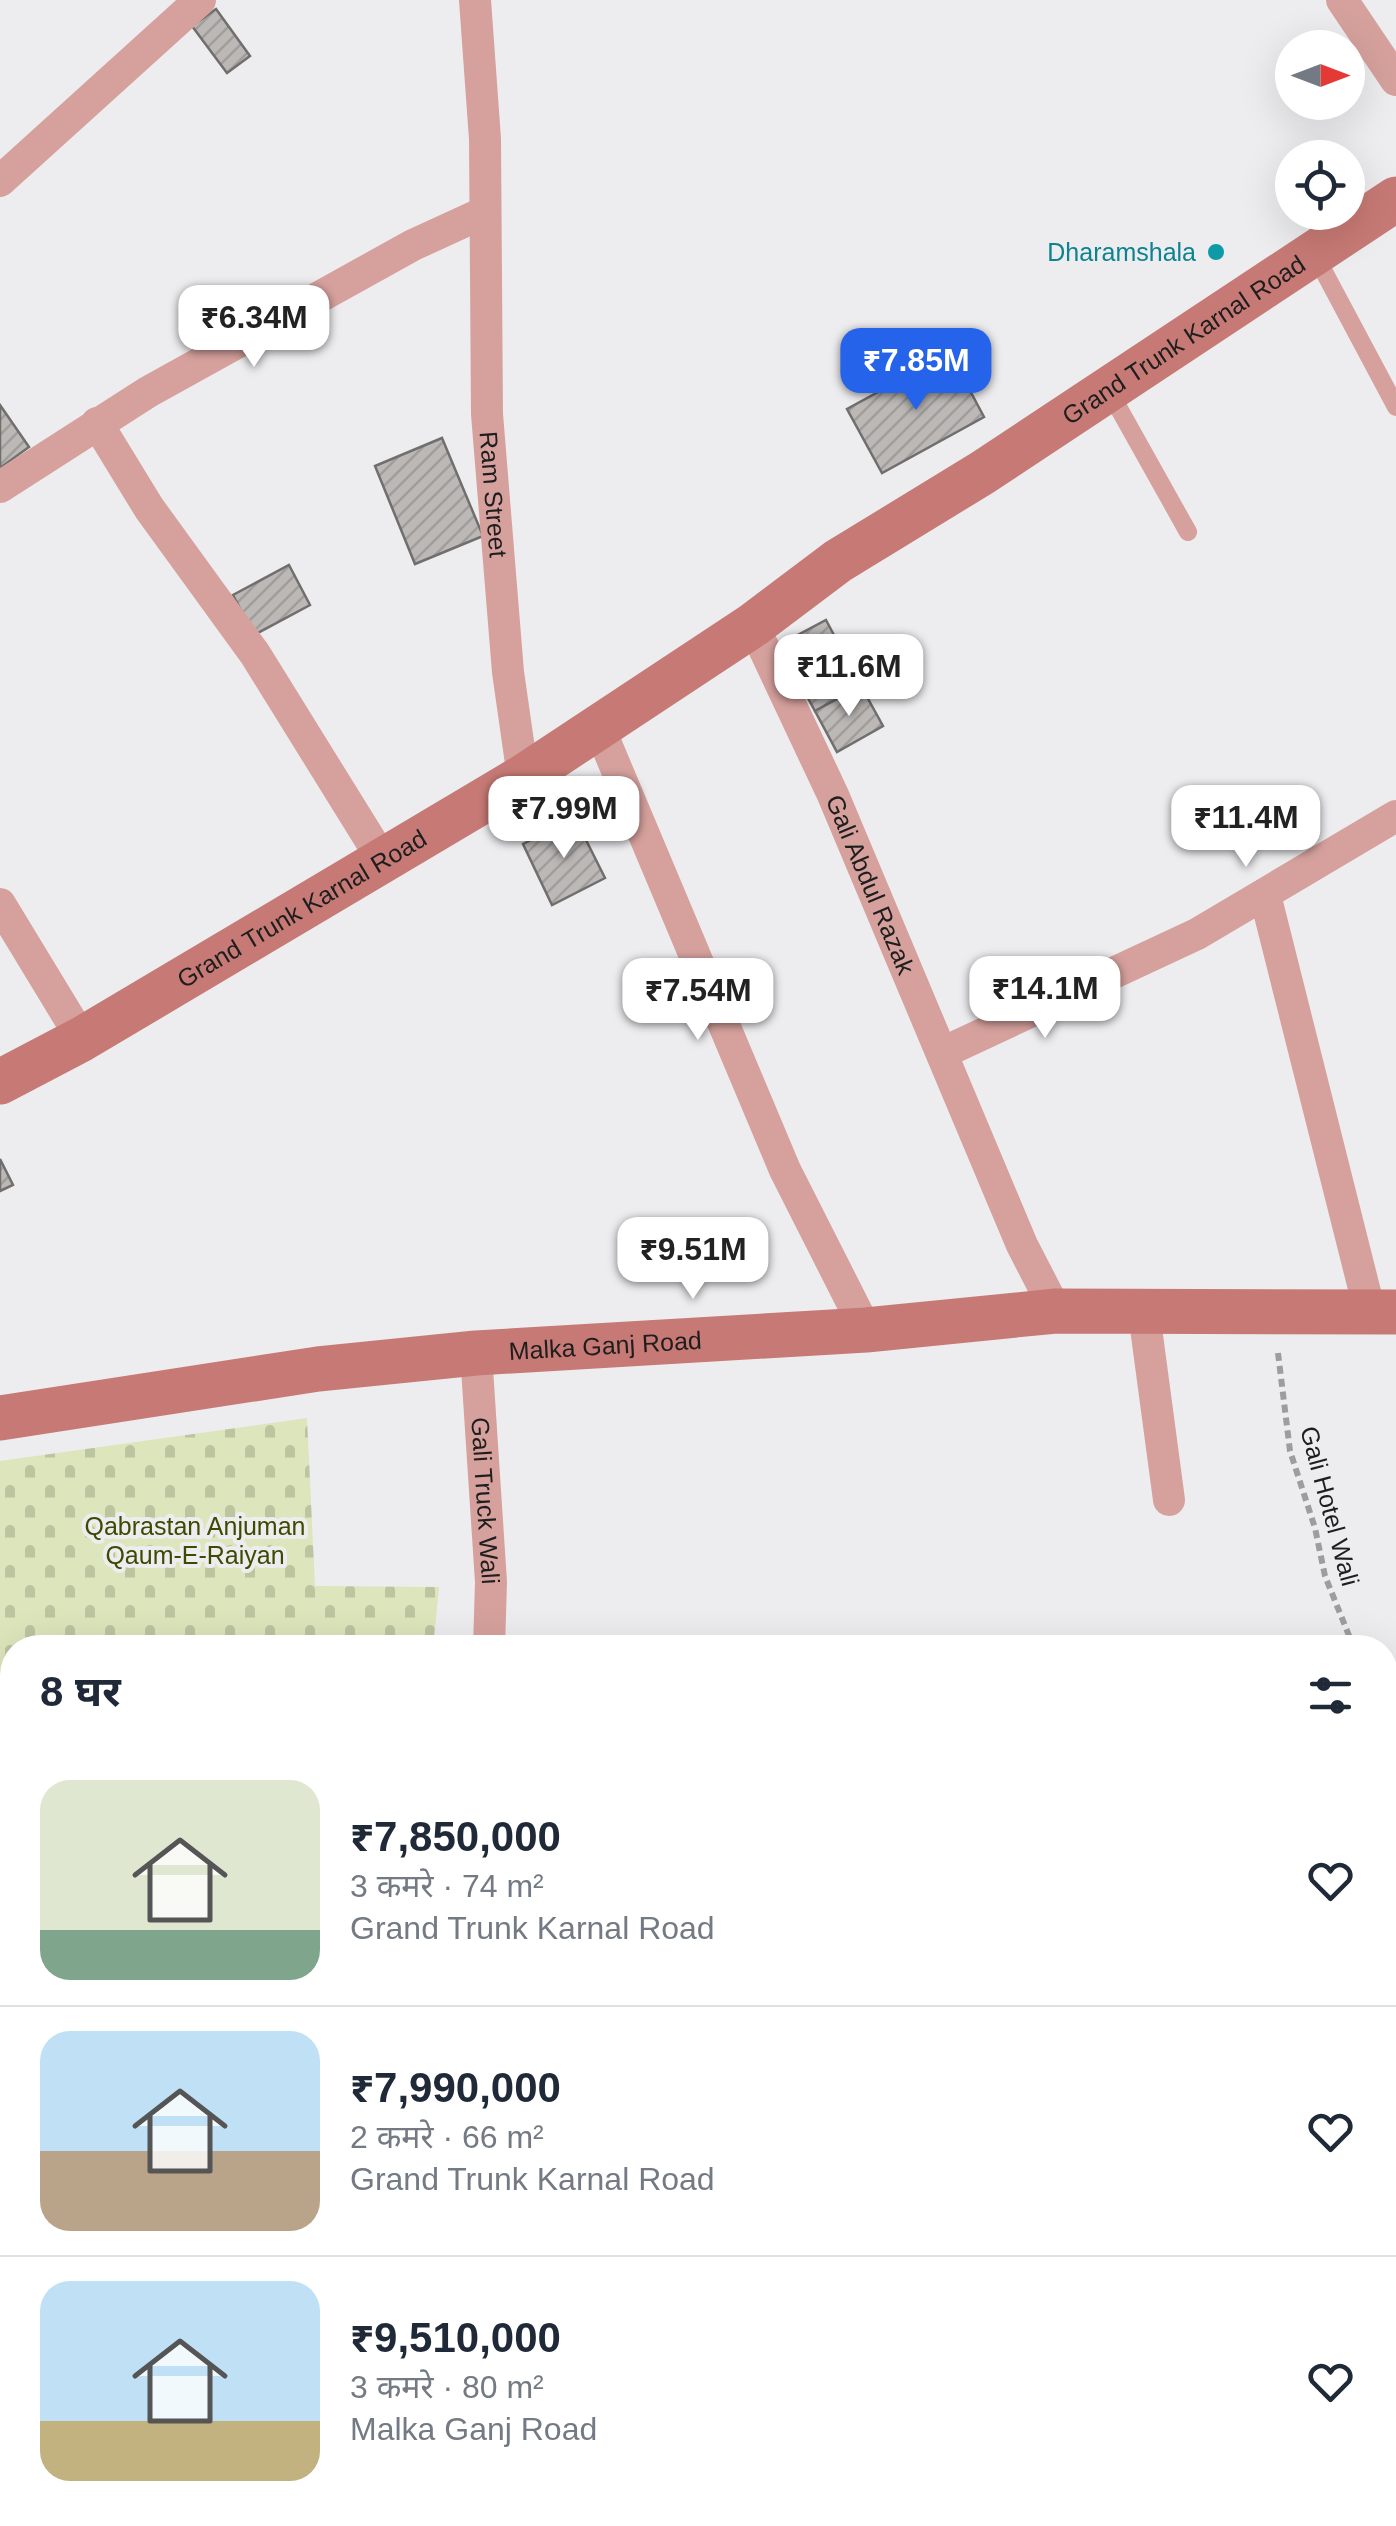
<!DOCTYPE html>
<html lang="hi">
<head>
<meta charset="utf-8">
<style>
	:root { --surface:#fff; --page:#f6f6f7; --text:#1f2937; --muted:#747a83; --line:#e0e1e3; --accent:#2563eb }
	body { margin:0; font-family:Arial,"Noto Sans Devanagari",sans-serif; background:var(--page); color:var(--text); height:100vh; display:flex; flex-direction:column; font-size:38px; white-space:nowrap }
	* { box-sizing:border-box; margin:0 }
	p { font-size:32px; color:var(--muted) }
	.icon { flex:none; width:55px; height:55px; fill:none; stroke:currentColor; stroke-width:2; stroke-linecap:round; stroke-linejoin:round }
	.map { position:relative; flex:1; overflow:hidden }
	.panel { position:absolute; left:0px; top:1635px; width:1398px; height:892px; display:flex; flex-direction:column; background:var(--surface); border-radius:40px 40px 0 0; box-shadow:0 10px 40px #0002 }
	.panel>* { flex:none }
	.needle { width:65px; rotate:90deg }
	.buttons { position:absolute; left:1275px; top:30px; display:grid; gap:20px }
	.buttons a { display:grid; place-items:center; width:90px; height:90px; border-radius:50%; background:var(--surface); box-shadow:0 10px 40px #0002; font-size:50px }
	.price { position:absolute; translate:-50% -85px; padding:0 22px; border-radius:20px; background:#fff; color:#222; font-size:32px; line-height:65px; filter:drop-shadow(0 2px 5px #0008) }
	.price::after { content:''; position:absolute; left:50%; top:60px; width:30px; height:22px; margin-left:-15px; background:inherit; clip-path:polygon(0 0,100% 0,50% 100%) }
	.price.current { background:var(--accent); color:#fff }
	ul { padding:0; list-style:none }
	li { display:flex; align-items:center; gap:30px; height:250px; padding:0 40px }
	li+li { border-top:2px solid var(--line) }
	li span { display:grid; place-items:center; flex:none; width:280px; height:200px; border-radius:30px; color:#555 }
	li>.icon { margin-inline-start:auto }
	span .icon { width:120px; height:120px; fill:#fffc; stroke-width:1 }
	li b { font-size:42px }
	h2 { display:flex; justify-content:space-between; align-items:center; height:120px; padding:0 40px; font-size:42px }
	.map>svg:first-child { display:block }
</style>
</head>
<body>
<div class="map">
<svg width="1396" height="2526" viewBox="0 0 1396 2526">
	<defs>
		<pattern id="forest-crowns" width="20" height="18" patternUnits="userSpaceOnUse" patternTransform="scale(2.5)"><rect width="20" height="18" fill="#a6b276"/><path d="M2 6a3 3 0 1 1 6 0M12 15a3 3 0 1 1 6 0" fill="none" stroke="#879060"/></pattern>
		<pattern id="cemetery-stones" width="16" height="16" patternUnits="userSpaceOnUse" patternTransform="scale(2.5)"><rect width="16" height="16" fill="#dce5bb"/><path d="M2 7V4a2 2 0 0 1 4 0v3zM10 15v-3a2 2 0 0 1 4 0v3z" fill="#bcc4a0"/></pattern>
		<pattern id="building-hatch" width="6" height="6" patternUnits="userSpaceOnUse" patternTransform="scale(2.5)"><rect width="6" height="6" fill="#bbb8b6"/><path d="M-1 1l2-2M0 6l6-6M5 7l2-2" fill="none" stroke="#a09e9c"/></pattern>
	</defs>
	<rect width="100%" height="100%" fill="#ededf0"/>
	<polygon fill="url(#forest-crowns)" points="196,2515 580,2515 699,2526 70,2526"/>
	<polygon fill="url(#cemetery-stones)" points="307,1418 315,1586 439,1587 433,1647 12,1648 12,1943 0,1798 0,1461"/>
	<g fill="url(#building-hatch)" stroke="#716f6d" stroke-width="2.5">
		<polygon points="216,9 250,56 227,73 192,26"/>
		<polygon points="950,353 984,417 882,473 847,409"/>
		<polygon points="0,405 29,447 0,468"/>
		<polygon points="442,438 483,536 415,564 375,466"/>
		<polygon points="289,565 310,605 254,635 233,595"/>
		<polygon points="826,620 861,686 815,711 779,645"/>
		<polygon points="861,686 883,726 837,752 815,711"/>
		<polygon points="575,818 605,878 552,905 523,844"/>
		<polygon points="0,1159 13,1185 0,1191"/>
	</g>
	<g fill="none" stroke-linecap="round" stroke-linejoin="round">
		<g stroke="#9d9d9f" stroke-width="6" stroke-dasharray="8 5" stroke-linecap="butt">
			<polyline points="1278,1353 1290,1451 1315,1528 1325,1576 1354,1648"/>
			<polyline points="1385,1708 1396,1725"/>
		</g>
		<g stroke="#d6a19d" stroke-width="18">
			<polyline points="1314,253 1396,407"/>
			<polyline points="1108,389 1188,532"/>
			<polyline points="0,2122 12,2122"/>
		</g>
		<g stroke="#d6a19d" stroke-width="32">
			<path id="s1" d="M475 0 485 139 487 414 508 672 523 777"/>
			<polyline points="1342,0 1396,80"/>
			<polyline points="0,181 200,0"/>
			<polyline points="97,423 149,508 255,654 384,862"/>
			<polyline points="0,487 148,392 413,245 485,212"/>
			<path id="s2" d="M753 625 833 795 1022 1245 1056 1311"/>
			<polyline points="598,725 785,1170 866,1330"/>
			<polyline points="1265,895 1370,1312"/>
			<polyline points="0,904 82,1039"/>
			<polyline points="942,1053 1197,934 1396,816"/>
			<polyline points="1144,1313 1169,1500"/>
			<path id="s3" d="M476 1353 491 1582 489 1648"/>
			<polyline points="1385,2339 1396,2340"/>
		</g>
		<g stroke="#c77a75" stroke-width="45">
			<path id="s4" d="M0 1082 82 1039 523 777 753 625 838 561 982 473 1396 199"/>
			<path id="s5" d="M0 1418 318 1369 476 1353 866 1330 1056 1311 1396 1312"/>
		</g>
	</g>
	<circle fill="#0f9aa8" stroke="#ededf0" stroke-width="4" cx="1216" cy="252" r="10"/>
	<g text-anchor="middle" stroke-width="8" stroke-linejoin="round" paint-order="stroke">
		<g font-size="25" fill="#0d838f" stroke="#ededf0" text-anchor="end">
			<text x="1196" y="261">Dharamshala</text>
		</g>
		<g font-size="25" fill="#1e1e1f" stroke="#ededf0">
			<text dy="9" stroke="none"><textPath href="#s4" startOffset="1398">Grand Trunk Karnal Road</textPath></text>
			<text dy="9" stroke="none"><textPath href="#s1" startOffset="495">Ram Street</textPath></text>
			<text dy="9" stroke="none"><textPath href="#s2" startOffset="285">Gali Abdul Razak</textPath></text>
			<text dy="9" stroke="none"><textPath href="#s4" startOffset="348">Grand Trunk Karnal Road</textPath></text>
			<text dy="9" stroke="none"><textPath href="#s5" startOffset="610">Malka Ganj Road</textPath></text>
			<text dy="9" stroke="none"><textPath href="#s3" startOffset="148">Gali Truck Wali</textPath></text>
			<text transform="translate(1330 1506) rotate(75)" y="9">Gali Hotel Wali</text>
		</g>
		<g font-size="25" fill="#3f4900" stroke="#ededf0">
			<text x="195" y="1535">Qabrastan Anjuman<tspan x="195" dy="29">Qaum-E-Raiyan</tspan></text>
		</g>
	</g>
</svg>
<div class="buttons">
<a><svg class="needle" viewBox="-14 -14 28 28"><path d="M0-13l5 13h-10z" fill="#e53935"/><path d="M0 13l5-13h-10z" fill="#747a83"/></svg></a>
<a><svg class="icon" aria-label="locate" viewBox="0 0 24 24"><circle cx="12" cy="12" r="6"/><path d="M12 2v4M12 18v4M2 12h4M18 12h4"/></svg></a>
</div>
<b class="price" style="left:254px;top:370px">₹6.34M</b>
<b class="price current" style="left:916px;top:413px">₹7.85M</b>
<b class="price" style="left:849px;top:719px">₹11.6M</b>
<b class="price" style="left:564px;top:861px">₹7.99M</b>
<b class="price" style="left:1246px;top:870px">₹11.4M</b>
<b class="price" style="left:1045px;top:1041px">₹14.1M</b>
<b class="price" style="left:698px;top:1043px">₹7.54M</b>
<b class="price" style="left:693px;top:1302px">₹9.51M</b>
<section class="panel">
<h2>8 घर<svg class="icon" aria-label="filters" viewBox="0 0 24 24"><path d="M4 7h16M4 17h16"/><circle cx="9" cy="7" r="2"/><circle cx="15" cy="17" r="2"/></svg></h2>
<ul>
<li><span style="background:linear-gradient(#dfe7d0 75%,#7fa58c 0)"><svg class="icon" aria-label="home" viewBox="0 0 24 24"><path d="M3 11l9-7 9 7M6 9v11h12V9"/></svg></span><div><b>₹7,850,000</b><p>3 कमरे · 74 m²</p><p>Grand Trunk Karnal Road</p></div><svg class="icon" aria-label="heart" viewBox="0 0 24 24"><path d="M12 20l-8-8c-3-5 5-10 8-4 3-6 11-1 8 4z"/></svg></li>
<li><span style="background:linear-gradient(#bfe0f5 60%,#b9a48a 0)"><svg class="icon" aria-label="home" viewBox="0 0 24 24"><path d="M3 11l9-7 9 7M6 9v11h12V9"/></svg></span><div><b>₹7,990,000</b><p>2 कमरे · 66 m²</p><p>Grand Trunk Karnal Road</p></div><svg class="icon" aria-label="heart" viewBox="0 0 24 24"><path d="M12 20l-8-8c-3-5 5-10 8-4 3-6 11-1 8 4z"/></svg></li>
<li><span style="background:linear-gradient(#bfe0f5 70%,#c2b280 0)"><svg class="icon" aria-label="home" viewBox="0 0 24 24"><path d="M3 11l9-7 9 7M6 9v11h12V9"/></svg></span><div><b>₹9,510,000</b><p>3 कमरे · 80 m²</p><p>Malka Ganj Road</p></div><svg class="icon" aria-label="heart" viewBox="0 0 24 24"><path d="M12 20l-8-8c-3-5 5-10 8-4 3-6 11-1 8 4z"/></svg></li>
</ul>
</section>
</div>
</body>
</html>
